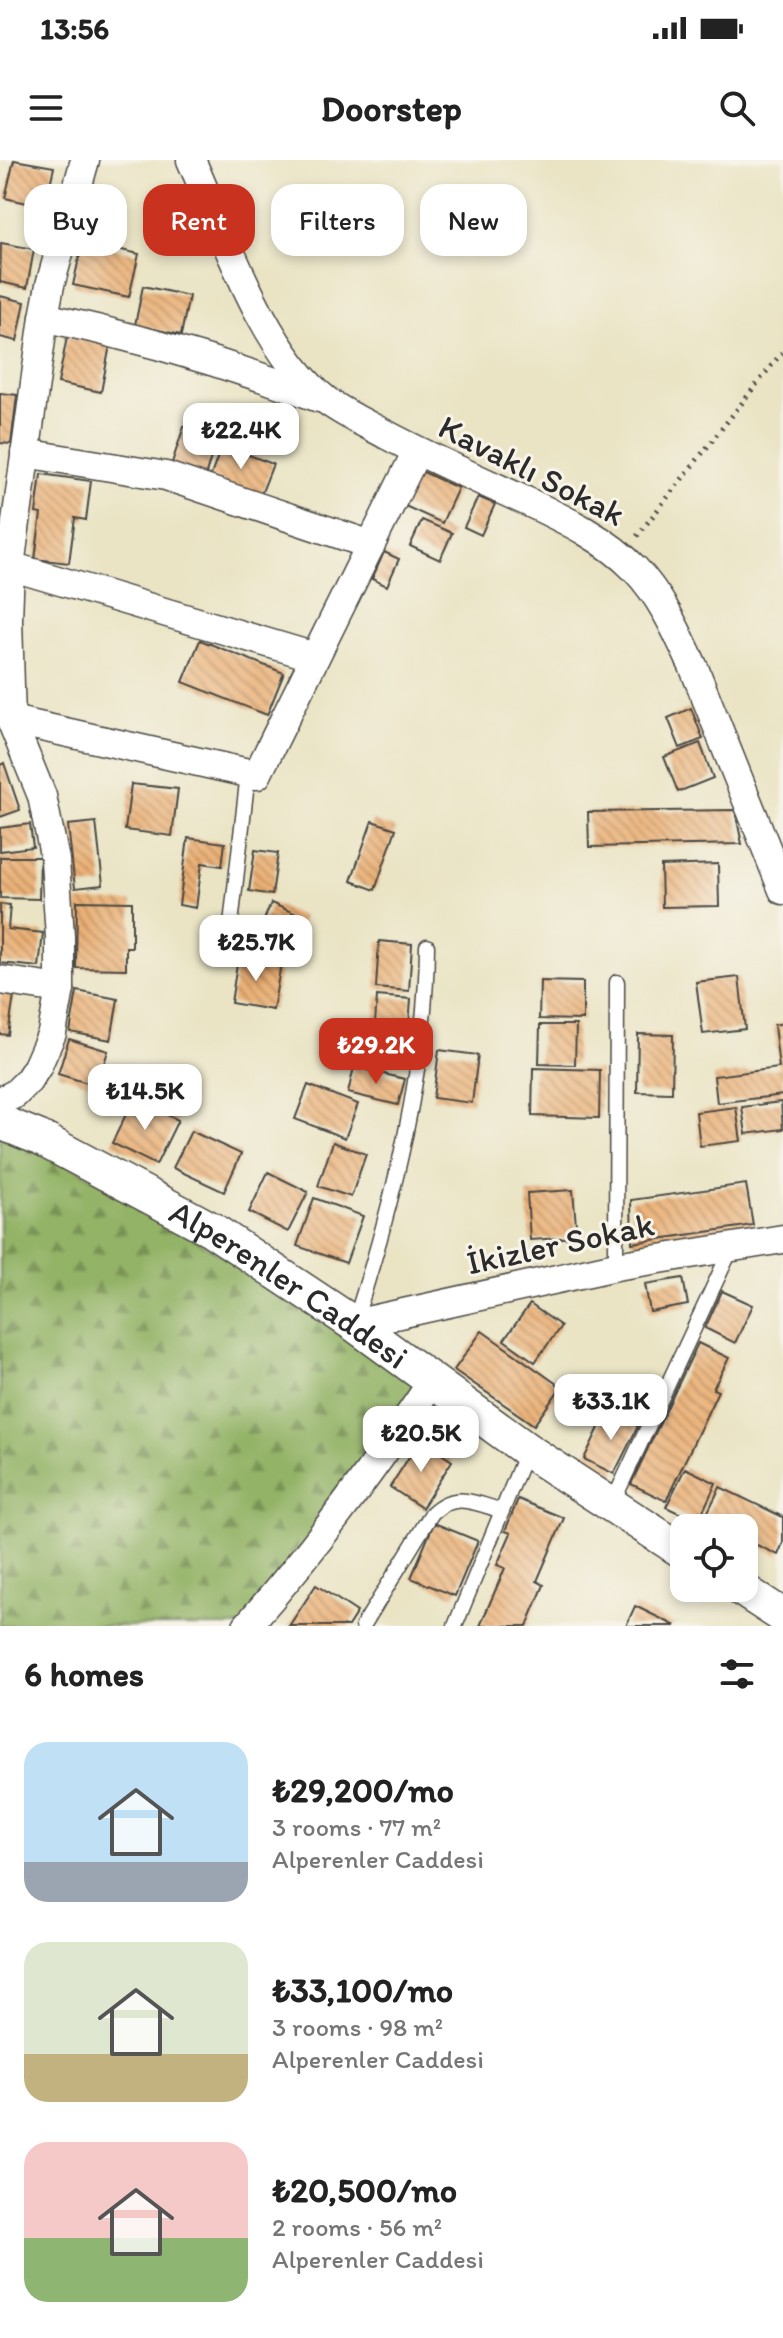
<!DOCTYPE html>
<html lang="en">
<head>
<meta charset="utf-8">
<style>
	:root { --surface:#fff; --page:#f2f2f2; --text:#222; --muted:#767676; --accent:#c8321e }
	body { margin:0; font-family:Itim,sans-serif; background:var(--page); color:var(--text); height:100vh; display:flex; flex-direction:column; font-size:30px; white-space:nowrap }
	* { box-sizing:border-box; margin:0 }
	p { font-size:26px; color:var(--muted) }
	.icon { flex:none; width:44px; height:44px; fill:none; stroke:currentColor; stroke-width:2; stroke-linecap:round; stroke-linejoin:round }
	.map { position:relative; height:1466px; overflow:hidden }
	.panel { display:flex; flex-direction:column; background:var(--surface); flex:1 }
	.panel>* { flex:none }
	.guide { position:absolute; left:24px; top:24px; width:736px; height:72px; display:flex; gap:16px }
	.fabs { position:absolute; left:670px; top:1354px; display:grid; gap:16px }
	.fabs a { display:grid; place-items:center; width:88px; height:88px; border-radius:16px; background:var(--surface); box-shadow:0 4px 12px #0003; font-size:40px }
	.price { position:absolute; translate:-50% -68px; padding:0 18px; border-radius:16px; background:#fff; color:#222; font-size:26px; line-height:52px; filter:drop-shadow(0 2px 4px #0008) }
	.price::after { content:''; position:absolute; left:50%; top:48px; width:24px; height:18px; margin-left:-12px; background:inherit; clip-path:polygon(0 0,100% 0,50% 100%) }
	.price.selected { background:var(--accent); color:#fff }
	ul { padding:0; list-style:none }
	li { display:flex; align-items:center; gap:24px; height:200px; padding:0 24px }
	li span { display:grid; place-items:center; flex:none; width:224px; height:160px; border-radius:24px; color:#555 }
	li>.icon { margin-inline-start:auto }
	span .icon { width:96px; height:96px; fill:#fffc; stroke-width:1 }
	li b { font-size:34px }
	h2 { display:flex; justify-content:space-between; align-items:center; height:96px; padding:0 24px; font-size:34px }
	.tag { padding:0 28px; border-radius:24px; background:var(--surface); box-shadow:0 4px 12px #0003; font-size:28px; line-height:72px }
	.tag.selected { background:var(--accent); color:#fff }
	.status { display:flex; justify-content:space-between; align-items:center; height:56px; padding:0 40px; background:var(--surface); direction:ltr }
	.status svg { height:22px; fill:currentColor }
	header { display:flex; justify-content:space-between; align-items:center; height:104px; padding:0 24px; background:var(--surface); font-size:36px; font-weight:800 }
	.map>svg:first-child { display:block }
</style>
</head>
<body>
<div class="status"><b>13:56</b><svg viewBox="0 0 49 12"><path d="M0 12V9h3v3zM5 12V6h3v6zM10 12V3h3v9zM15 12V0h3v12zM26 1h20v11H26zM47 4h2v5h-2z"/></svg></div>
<header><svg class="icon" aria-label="menu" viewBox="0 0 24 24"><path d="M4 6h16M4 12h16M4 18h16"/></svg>Doorstep<svg class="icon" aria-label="search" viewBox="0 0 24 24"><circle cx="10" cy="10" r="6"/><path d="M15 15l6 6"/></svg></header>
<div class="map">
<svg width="783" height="1466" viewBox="0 0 783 1466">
	<defs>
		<pattern id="forest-firs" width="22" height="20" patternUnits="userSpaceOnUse" patternTransform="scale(2)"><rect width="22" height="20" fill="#93b366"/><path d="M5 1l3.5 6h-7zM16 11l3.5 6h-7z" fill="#789254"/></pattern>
		<pattern id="building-back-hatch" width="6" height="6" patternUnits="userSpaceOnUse" patternTransform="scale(2)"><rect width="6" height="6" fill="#eab076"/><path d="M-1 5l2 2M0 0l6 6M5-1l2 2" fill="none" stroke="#be8f61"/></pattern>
	</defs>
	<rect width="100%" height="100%" fill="#f7f3e8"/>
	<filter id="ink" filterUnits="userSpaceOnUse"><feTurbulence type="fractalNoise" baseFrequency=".0125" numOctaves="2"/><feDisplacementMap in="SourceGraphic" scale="16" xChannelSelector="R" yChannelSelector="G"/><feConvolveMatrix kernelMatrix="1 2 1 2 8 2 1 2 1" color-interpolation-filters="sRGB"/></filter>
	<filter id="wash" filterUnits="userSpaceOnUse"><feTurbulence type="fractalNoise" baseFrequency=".006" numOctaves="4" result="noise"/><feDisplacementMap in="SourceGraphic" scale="32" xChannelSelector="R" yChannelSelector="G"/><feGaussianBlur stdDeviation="1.8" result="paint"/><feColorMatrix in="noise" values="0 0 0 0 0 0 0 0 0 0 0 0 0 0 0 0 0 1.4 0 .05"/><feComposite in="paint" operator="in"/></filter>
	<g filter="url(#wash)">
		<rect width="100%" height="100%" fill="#eae4c5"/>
		<polygon fill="url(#forest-firs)" stroke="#5f6f48" stroke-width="2" points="0,962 432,1222 247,1466 0,1466"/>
		<g id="blocks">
			<g fill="url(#building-back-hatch)">
				<polygon points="14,0 54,7 45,47 5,38"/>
				<polygon points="83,81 139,94 129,137 73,125"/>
				<polygon points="1,83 34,89 27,128 0,122"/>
				<polygon points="143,126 189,136 181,175 135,165"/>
				<polygon points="0,136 25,142 17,181 0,177"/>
				<polygon points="67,177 110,185 101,232 58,223"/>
				<polygon points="0,233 17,235 11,284 0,283"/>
				<polygon points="184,266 217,277 205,317 171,306"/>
				<polygon points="222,285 273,304 260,337 210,318"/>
				<polygon points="421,311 458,328 442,363 405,346"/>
				<polygon points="41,314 91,321 86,360 75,358 69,403 35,399 41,354 36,353"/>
				<polygon points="478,337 495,344 481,375 464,367"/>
				<polygon points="422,360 452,373 440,400 410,386"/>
				<polygon points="384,392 399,399 387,426 372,419"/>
				<polygon points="200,480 284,513 267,555 183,522"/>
				<polygon points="691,548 703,579 680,588 668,558"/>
				<polygon points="700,583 713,618 678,632 664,597"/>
				<polygon points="4,603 20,650 0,657 0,605"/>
				<polygon points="131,624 178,629 172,676 125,670"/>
				<polygon points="735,650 742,684 589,687 588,652"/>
				<polygon points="372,661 396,669 375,730 351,721"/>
				<polygon points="96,662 103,725 75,728 68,665"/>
				<polygon points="30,664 33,687 0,691 0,668"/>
				<polygon points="188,678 225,683 222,706 202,703 196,748 179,745"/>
				<polygon points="255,690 278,693 272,735 249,731"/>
				<polygon points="0,697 40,697 39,739 0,738"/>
				<polygon points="718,704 719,746 662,747 661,706"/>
				<polygon points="77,741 132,742 132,787 126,787 126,809 76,808"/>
				<polygon points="271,743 303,757 288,793 256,779"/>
				<polygon points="0,744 10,745 8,769 43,773 39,807 0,803"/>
				<polygon points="379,781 412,784 409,831 376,828"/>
				<polygon points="238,797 281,803 273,850 231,843"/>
				<polygon points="739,817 745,869 703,874 696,822"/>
				<polygon points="540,821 583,822 583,860 539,859"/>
				<polygon points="77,831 118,839 111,880 70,872"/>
				<polygon points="0,834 14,836 8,875 0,874"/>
				<polygon points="377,836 411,839 407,892 373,890"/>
				<polygon points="783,863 783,935 717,943 714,916 779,908 774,865"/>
				<polygon points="540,865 576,865 575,905 539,904"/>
				<polygon points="638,874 673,875 672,933 637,932"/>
				<polygon points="69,879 108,891 97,926 58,914"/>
				<polygon points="439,890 478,895 472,943 433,938"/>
				<polygon points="354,907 405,919 398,945 348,933"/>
				<polygon points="533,908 600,910 599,958 532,956"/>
				<polygon points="308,925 358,944 345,978 295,959"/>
				<polygon points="134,938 178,960 156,1005 112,983"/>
				<polygon points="781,942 783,969 746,974 742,947"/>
				<polygon points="736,947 741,981 700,986 696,952"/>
				<polygon points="191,971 241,994 224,1032 173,1008"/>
				<polygon points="333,982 366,994 351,1037 318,1026"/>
				<polygon points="268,1012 308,1032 288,1072 249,1052"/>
				<polygon points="746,1024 753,1065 632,1083 631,1040"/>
				<polygon points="573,1030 577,1077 530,1080 527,1033"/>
				<polygon points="314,1038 363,1056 346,1103 297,1086"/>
				<polygon points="683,1118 688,1145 650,1152 645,1124"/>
				<polygon points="722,1131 753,1145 735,1183 705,1168"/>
				<polygon points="530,1144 561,1166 535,1202 504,1180"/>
				<polygon points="482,1171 561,1227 534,1265 454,1210"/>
				<polygon points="698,1183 729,1198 713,1229 718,1231 666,1341 631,1324"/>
				<polygon points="607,1251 638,1266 614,1314 584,1299"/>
				<polygon points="420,1280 452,1301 422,1348 390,1327"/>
				<polygon points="685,1308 716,1323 698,1362 666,1347"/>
				<polygon points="720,1327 783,1357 783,1383 778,1395 744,1379 744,1368 700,1368"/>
				<polygon points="518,1339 564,1358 537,1421 544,1425 527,1466 480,1466 505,1408 497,1405 511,1373 505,1371"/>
				<polygon points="434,1363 478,1381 455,1436 411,1418"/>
				<polygon points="316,1425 357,1452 348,1466 289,1466"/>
				<polygon points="635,1446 676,1466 626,1466"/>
			</g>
		</g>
	</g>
	<g filter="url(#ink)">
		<use href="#blocks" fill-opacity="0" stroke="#484742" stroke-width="2"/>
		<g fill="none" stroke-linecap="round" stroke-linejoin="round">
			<defs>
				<g id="service">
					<polyline points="230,773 248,613"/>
					<polyline points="616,1106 617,822"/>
					<path d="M354 1164C393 1043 426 914 427 786"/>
					<polyline points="612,1344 732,1087"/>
					<path d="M363 1466 432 1353C455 1331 476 1343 502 1351"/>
					<polyline points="455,1466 527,1290"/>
				</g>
				<g id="minor">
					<path d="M191 0C224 73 263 192 327 241 345 254 366 264 385 274 432 299 480 320 528 342 566 360 606 379 635 409 662 437 678 474 694 508L783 730"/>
					<path d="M44 157C137 177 229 204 319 238"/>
					<polyline points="25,293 166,316 371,385"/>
					<polyline points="10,406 315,497"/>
					<polyline points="11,560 257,615 417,291"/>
					<polyline points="0,820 60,829"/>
					<polyline points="0,941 15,934 28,921 37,907 52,873 60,829 60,777 55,700 42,636 11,560 8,460 10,406 44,157 50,125 85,0"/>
					<polyline points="354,1164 616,1106 783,1079"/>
					<path d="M247 1466C315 1389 375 1307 432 1222"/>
				</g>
				<g id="tertiary">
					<path id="s1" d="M0 962 40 978 211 1069 354 1164 527 1290 684 1392"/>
					<polyline points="740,1428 783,1456"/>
				</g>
			</defs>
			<use href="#service" stroke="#484742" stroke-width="17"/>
			<use href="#minor" stroke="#484742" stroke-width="31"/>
			<use href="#tertiary" stroke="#484742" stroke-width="37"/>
			<polyline stroke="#484742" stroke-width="5" stroke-dasharray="2 6" stroke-linecap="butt" points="637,376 783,191"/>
			<use href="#service" stroke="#fff" stroke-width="14"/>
			<use href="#minor" stroke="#fff" stroke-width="28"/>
			<use href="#tertiary" stroke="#fff" stroke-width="34"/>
		</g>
	</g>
	<g text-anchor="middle" stroke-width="6" stroke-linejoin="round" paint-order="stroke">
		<g font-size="34" fill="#2b2b2b" stroke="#f7f3e8">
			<text transform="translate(532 310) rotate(27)" y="12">Kavaklı Sokak</text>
			<text transform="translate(560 1083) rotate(-12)" y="12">İkizler Sokak</text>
			<text dy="12" stroke="none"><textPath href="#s1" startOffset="332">Alperenler Caddesi</textPath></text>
		</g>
	</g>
</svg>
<div class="fabs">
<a><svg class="icon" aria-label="locate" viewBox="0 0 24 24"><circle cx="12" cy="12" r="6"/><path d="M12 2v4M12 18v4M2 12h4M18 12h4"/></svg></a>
</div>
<b class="price" style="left:241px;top:311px">₺22.4K</b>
<b class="price" style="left:256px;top:823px">₺25.7K</b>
<b class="price selected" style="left:376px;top:926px">₺29.2K</b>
<b class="price" style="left:145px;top:972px">₺14.5K</b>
<b class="price" style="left:611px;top:1282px">₺33.1K</b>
<b class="price" style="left:421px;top:1314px">₺20.5K</b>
<div class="guide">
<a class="tag">Buy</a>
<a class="tag selected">Rent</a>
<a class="tag">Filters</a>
<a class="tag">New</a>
</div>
</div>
<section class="panel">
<h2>6 homes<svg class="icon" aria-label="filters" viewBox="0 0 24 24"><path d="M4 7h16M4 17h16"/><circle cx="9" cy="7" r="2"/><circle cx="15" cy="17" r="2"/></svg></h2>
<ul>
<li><span style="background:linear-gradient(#bfe0f5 75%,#9aa5b1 0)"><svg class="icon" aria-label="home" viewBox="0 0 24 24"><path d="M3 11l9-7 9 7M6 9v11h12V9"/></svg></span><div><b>₺29,200/mo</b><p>3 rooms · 77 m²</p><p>Alperenler Caddesi</p></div></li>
<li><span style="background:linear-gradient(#dfe7d0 70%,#c2b280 0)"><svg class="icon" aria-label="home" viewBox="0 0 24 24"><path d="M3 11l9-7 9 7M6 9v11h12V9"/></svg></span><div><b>₺33,100/mo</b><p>3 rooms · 98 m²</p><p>Alperenler Caddesi</p></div></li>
<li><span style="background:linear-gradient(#f6c9c9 60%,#8fb573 0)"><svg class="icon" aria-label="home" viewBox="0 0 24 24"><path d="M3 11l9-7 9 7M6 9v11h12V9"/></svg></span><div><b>₺20,500/mo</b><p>2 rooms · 56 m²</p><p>Alperenler Caddesi</p></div></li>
</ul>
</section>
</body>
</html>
